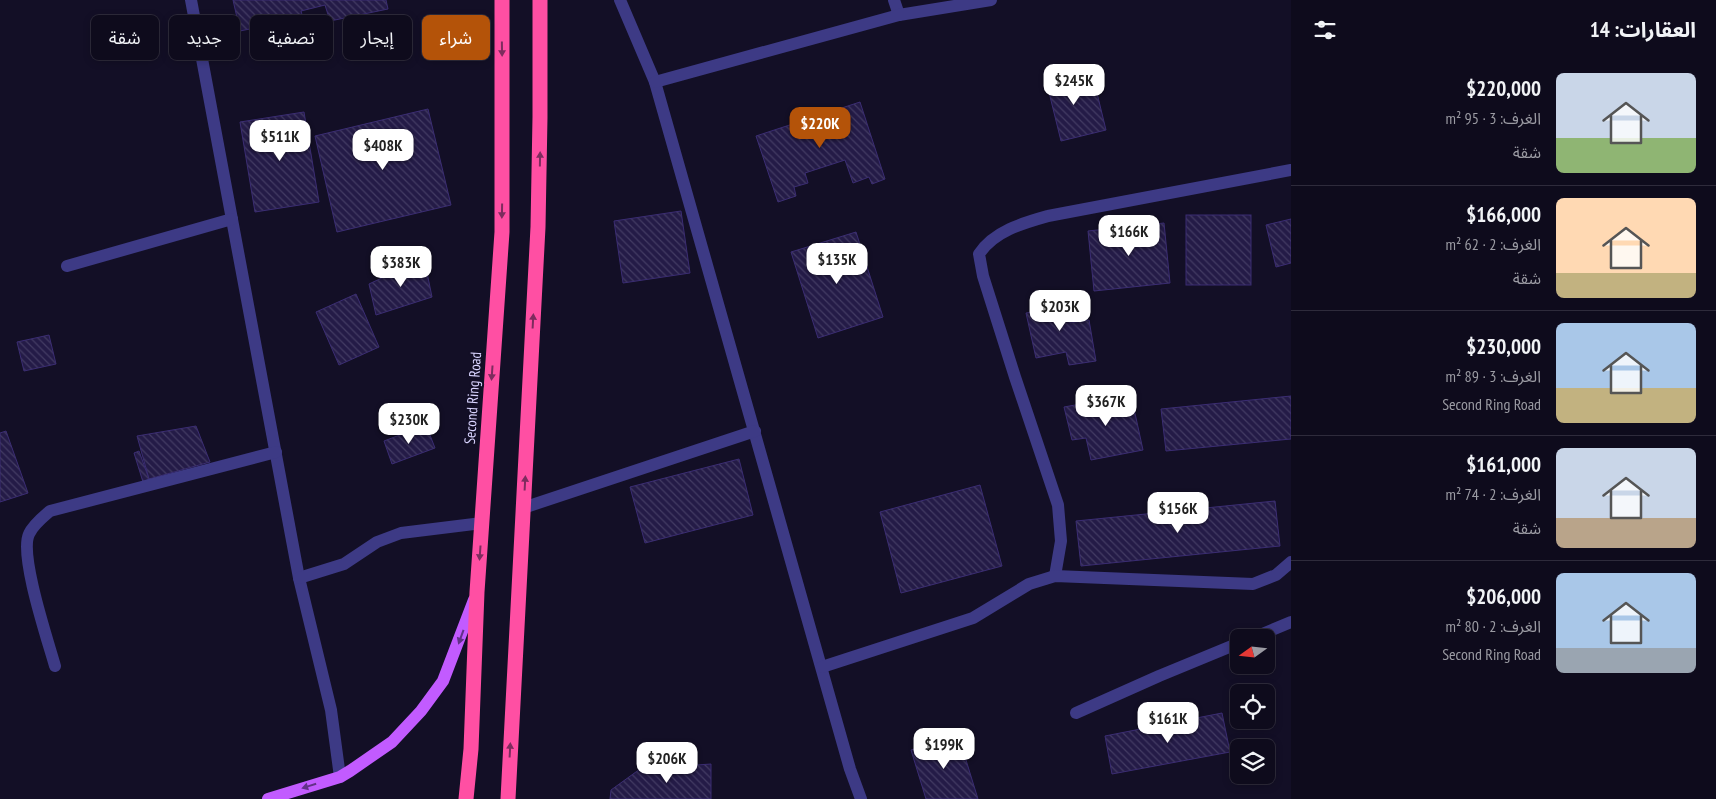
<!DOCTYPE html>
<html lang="ar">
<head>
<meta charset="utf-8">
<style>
	:root { --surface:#0e0b1c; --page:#1c1929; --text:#f1f3f6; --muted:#9b9ba3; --line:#2e2b3b; --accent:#b45309 }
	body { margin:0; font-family:"PT Sans Narrow","Noto Sans Arabic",sans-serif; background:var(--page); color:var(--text); direction:rtl; height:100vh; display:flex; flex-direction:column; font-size:19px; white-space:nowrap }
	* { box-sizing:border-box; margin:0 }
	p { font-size:16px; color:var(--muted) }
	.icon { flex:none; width:28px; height:28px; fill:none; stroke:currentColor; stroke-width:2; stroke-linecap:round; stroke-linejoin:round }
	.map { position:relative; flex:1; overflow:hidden; direction:ltr }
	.side { display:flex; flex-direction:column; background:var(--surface); width:425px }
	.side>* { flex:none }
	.top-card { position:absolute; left:15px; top:15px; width:475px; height:45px; direction:rtl; display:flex; gap:10px }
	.needle { width:32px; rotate:255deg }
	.buttons { position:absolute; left:1230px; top:629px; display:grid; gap:10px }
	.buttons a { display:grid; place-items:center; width:45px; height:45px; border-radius:8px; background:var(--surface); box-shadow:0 2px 8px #0003,0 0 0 1px var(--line); font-size:25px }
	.price { position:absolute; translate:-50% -42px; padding:0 11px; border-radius:10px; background:#fff; color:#222; font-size:16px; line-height:32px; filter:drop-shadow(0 1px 2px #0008) }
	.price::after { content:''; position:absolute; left:50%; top:30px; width:15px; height:11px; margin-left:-8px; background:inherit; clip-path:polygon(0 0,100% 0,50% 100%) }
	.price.current { background:var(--accent); color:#fff }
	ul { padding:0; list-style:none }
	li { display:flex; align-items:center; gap:15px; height:125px; padding:0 20px }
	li+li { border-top:1px solid var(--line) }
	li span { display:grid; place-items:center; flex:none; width:140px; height:100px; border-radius:8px; color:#555 }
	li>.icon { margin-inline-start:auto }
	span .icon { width:60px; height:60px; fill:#fffc; stroke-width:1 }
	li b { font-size:21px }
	h2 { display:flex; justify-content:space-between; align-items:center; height:60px; padding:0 20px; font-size:21px }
	.pill { padding:0 18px; border-radius:8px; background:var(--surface); box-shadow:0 2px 8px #0003,0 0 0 1px var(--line); font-size:18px; line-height:45px }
	.pill.current { background:var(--accent); color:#fff }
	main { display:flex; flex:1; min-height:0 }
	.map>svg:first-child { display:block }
</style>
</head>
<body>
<main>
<section class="side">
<h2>العقارات: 14<svg class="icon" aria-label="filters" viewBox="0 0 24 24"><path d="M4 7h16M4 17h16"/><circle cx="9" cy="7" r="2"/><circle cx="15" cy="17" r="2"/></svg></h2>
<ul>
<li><span style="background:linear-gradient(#c9d6e8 65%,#8fb573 0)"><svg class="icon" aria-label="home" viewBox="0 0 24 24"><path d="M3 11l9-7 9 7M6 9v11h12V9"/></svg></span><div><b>$220,000</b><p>الغرف: 3 · 95 m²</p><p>شقة</p></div></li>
<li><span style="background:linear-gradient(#ffd9b3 75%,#c2b280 0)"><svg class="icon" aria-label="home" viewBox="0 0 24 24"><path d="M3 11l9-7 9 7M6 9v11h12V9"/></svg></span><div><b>$166,000</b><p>الغرف: 2 · 62 m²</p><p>شقة</p></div></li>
<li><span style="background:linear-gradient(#a9c7e8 65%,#c2b280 0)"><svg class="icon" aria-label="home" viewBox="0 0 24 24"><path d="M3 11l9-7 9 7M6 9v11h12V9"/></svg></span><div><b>$230,000</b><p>الغرف: 3 · 89 m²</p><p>Second Ring Road</p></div></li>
<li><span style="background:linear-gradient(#c9d6e8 70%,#b9a48a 0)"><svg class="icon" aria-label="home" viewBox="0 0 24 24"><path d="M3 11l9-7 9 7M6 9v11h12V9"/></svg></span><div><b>$161,000</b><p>الغرف: 2 · 74 m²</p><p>شقة</p></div></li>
<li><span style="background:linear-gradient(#a9c7e8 75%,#9aa5b1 0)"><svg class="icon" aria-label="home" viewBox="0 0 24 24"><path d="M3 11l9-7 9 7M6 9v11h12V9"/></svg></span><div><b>$206,000</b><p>الغرف: 2 · 80 m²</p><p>Second Ring Road</p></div></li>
</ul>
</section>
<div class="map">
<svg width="1291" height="799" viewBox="0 0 1291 799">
	<defs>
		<pattern id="building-back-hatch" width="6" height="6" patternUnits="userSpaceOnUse" patternTransform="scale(1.25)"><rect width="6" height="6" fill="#241b47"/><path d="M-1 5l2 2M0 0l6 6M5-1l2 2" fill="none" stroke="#433b63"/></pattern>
	</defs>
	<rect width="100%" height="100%" fill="#130f26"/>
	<g fill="url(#building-back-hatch)" stroke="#3b2d73">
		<polygon points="233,0 386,0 388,9 330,21 325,5 301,11 303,18 240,31"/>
		<polygon points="1044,72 1070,75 1096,89 1106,130 1061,141"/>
		<polygon points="860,102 885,179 872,184 869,177 853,183 845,160 805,173 808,183 794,187 796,196 778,202 756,136"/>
		<polygon points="428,109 451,205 337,232 315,136"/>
		<polygon points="304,112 319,202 255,212 240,122"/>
		<polygon points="681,211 690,273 623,283 614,221"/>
		<rect x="1186" y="215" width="65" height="70"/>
		<polygon points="1291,219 1291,263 1276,267 1266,225"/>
		<polygon points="1164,223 1170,283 1094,291 1088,231"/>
		<polygon points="856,232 883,317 818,338 791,252"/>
		<polygon points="424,258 432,297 376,315 369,284"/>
		<polygon points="1065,292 1070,323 1089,320 1096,361 1069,365 1066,352 1036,358 1026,313 1043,310 1041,296"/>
		<polygon points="356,294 379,347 339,365 316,312"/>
		<polygon points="49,335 56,364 24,371 17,342"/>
		<polygon points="1131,395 1143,450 1091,460 1086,438 1072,440 1064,407"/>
		<polygon points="1291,396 1291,439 1166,451 1161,409"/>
		<polygon points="426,425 435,448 392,464 384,441"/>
		<polygon points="196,426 210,462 149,479 137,436"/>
		<polygon points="6,431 28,493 0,502 0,433"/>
		<polygon points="139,451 149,479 143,482 134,453"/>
		<polygon points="739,459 753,515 645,543 630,487"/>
		<polygon points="980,485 1002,566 901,593 880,512"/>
		<polygon points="1275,501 1280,546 1081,566 1076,521"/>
		<polygon points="1222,713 1230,752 1112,774 1105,736"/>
		<polygon points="958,734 978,799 926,799 911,750"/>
		<polygon points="711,764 711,799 610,799 611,790 640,769"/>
	</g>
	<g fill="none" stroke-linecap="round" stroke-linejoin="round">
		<g stroke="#3d3a85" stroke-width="12">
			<polyline points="191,0 299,578 331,710 340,777"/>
			<polyline points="620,0 655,82 850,769 861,799"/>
			<polyline points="894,0 899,15"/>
			<polyline points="655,82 899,15 991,0"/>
			<polyline points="67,266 232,219"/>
			<polyline points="523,508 755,431"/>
			<path d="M1055 576 1061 541 1058 505 1015 377 983 276 979 254C994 231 1023 223 1048 216L1291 170"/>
			<polyline points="299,578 344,564 377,542 401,533 482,523"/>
			<polyline points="1253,638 1291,622"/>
			<path d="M55 666C48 641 19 555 29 534 33 525 43 517 50 511L276 452"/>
			<polyline points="822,667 973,618 1029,584 1055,576 1253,584 1276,575 1291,562"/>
			<polyline points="1076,713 1159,676 1239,643"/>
		</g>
		<polyline stroke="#c25bff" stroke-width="12" points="268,799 340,777 350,771 392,742 421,711 443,681 474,600"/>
		<g stroke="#ff4fa3" stroke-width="15">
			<polyline points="466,799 471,749 477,592 502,232 502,0"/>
			<polyline points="508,799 538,227 540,117 540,0"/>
		</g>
	</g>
	<defs><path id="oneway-solid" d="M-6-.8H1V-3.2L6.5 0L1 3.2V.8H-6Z" transform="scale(1.25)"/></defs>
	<g fill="#7d2c5e">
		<use href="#oneway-solid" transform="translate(502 49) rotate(89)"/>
		<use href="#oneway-solid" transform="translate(540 159) rotate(-89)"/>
		<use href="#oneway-solid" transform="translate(502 211) rotate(91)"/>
		<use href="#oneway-solid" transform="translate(533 321) rotate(-87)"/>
		<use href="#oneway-solid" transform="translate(492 373) rotate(94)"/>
		<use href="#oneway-solid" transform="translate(525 483) rotate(-87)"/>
		<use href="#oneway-solid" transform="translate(480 553) rotate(94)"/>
		<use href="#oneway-solid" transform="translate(510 750) rotate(-87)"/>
	</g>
	<g fill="#623188">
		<use href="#oneway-solid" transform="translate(461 637) rotate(110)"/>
		<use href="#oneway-solid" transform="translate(309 786) rotate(163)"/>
	</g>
	<g text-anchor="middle" stroke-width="4" stroke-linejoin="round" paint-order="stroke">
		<g font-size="15" fill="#d9d4ff" stroke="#130f26">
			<text transform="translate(473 398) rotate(-86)" y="5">Second Ring Road</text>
		</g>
	</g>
</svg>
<div class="buttons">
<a><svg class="needle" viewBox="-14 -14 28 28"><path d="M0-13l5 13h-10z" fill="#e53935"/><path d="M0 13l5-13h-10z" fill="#9b9ba3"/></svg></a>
<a><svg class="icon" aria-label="locate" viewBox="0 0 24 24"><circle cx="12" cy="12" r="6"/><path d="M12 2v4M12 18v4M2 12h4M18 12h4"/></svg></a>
<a><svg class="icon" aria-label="layers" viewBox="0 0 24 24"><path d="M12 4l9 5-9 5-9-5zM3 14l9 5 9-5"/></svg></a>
</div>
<b class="price" style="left:1074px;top:106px">$245K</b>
<b class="price current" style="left:820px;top:149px">$220K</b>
<b class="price" style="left:280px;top:162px">$511K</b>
<b class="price" style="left:383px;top:171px">$408K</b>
<b class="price" style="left:1129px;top:257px">$166K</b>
<b class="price" style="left:837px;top:285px">$135K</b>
<b class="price" style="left:401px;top:288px">$383K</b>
<b class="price" style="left:1060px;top:332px">$203K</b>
<b class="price" style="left:1106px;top:427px">$367K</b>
<b class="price" style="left:409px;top:445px">$230K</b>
<b class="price" style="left:1178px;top:534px">$156K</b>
<b class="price" style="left:1168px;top:744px">$161K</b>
<b class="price" style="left:944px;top:770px">$199K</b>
<b class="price" style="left:667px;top:784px">$206K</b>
<div class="top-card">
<a class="pill current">شراء</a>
<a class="pill">إيجار</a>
<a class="pill">تصفية</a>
<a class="pill">جديد</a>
<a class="pill">شقة</a>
</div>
</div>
</main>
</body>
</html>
